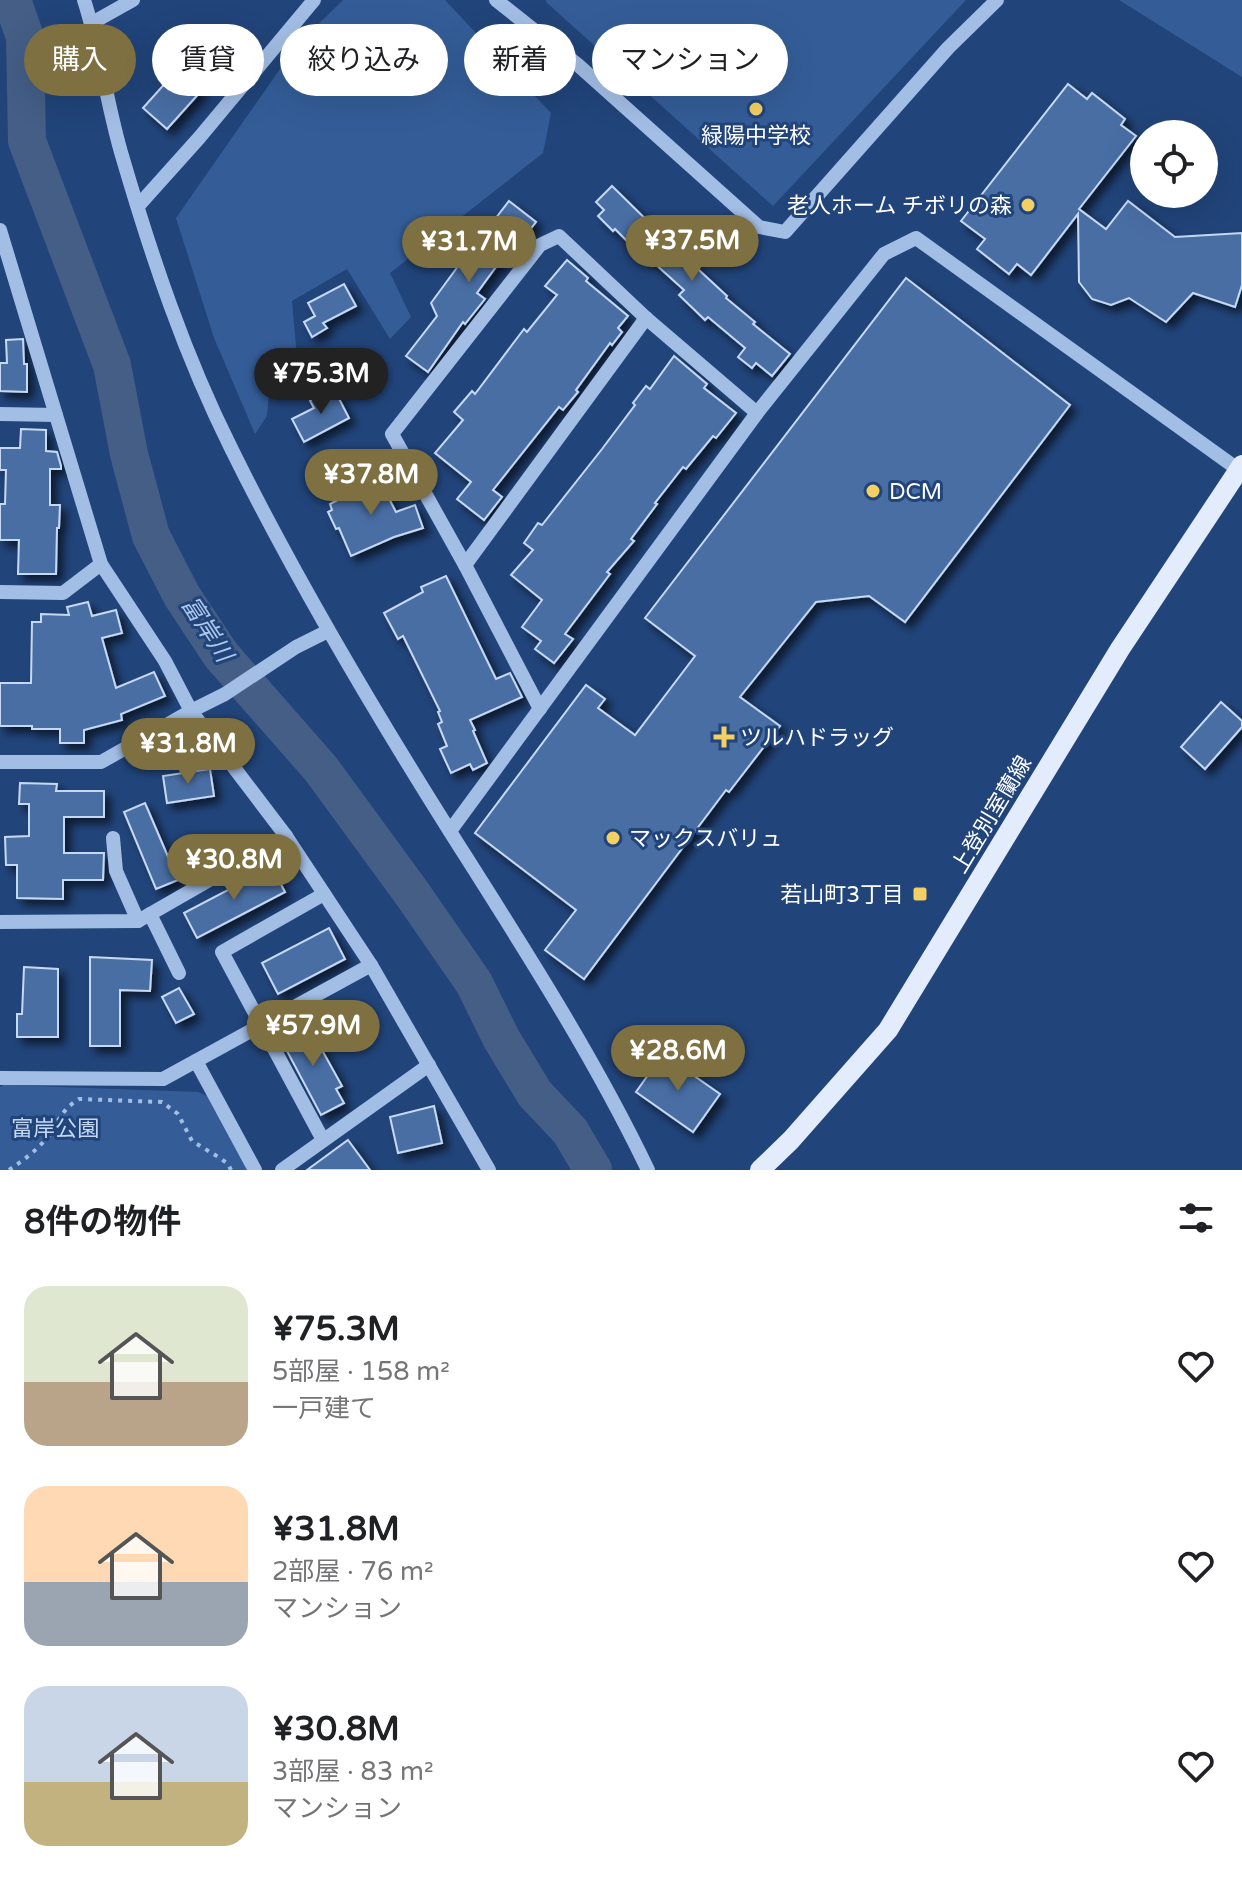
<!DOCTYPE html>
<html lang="ja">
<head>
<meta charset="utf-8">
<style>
	:root { --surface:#fff; --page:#f6f6f6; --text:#202124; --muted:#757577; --accent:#7e7041 }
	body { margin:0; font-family:"Varela Round","Noto Sans JP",sans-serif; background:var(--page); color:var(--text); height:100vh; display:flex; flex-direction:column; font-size:30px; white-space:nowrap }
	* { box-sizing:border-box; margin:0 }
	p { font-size:26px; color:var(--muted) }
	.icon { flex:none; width:44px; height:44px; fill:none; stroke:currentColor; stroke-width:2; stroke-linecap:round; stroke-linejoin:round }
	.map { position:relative; height:1170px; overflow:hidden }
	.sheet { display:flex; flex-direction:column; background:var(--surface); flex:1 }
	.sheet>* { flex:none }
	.banner { position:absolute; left:24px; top:24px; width:800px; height:72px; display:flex; gap:16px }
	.tools { position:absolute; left:1130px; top:120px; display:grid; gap:16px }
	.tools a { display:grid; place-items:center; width:88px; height:88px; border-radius:50%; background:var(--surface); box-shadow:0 8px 32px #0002; font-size:40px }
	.price { position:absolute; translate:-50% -68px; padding:0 18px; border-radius:28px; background:var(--accent); color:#fff; font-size:26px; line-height:52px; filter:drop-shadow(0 2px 4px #0008) }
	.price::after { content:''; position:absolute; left:50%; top:48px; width:24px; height:18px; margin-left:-12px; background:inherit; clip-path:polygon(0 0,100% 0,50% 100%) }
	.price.active { background:#222; color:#fff }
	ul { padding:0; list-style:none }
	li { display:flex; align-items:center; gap:24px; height:200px; padding:0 24px }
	li span { display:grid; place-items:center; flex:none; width:224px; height:160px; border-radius:24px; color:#555 }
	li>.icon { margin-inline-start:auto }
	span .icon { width:96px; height:96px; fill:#fffc; stroke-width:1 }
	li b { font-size:34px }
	h2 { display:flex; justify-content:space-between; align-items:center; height:96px; padding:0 24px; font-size:34px }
	.chip { padding:0 28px; border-radius:36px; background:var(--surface); box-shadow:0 8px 32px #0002; font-size:28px; line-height:72px }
	.chip.active { background:var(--accent); color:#fff }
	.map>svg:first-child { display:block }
</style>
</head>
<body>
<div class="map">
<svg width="1242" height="1170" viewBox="0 0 1242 1170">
	<defs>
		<filter id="shadow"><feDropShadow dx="6" dy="6" stdDeviation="4" flood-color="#0009"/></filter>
	</defs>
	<rect width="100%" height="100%" fill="#21447a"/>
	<g fill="#345d98">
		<polygon points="343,0 445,0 551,113 543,153 390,273 411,317 390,339 347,269 292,301 297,358 270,382 267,416 255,434 214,338 176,218 296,46"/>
		<polygon points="546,0 966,0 773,206 546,2"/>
		<polygon points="1119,0 1242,0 1242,77"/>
		<polygon points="4,1085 198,1092 207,1096 248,1170 0,1170 0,1087"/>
	</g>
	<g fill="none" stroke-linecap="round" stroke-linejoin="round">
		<polyline stroke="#445e86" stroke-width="38" points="12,0 25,37 27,141 112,365 129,454 151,536 182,596 221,655 321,769 411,892 474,983 501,1038 535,1094 570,1131 593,1170"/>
	</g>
	<g fill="#4a6ea4" stroke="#c6d9f4" stroke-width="2" filter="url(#shadow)">
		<polygon points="178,69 202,90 167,129 143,108"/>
		<polygon points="1068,84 1087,99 1092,93 1125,119 1121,125 1136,136 1079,209 1106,229 1128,201 1175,237 1242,233 1242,285 1235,307 1193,293 1166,322 1129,298 1111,305 1092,299 1079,282 1078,214 1031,275 1017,264 1009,274 977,249 985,239 961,221"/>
		<polygon points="612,186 673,246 727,296 726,298 755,322 753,324 790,354 772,376 756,363 752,368 738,357 745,348 708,317 705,320 679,295 684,290 643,253 641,255 615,229 613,231 598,216 604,210 596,202"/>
		<polygon points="509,201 536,222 521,241 517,238 477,293 485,299 465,324 463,322 428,372 406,356 437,316 431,303 481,235 482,236"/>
		<polygon points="567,260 588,278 586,281 628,316 618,328 622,332 612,345 610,343 576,390 578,392 563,410 559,407 493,490 502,497 484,520 457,499 471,482 435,453 463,420 454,412 472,391 475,394 524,329 527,332 557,295 545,286"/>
		<polygon points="906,278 1070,405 905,622 869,596 816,602 740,697 780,726 729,792 726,790 584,979 545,950 576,910 475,833 586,685 605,699 598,708 635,735 695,656 645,618"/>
		<polygon points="344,284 356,306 323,323 327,328 312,337 304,322 315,316 308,303"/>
		<polygon points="23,339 24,364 27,364 27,392 0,391 0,363 7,363 6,340"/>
		<polygon points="674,356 707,384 704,388 736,413 716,438 713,436 686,469 683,467 655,503 657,504 631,539 634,541 607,572 610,574 565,634 573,639 554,663 535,649 541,641 522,627 542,600 511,575 533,550 524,543 538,523 542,525 602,449 635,405 633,403 646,386 650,389"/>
		<polygon points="334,389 349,418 304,442 292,419 314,408 310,401"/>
		<polygon points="21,429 46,430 46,451 57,452 61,466 61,469 50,469 50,505 60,505 59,528 57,528 56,574 18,574 19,540 0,540 0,504 5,504 6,470 0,470 0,448 20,448"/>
		<polygon points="374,470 396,512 415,505 423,528 394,537 351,556 339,528 336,529 328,512 332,510 330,504 360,488"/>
		<polygon points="446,576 496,679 510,673 522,697 470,720 475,730 473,731 487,763 473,770 470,764 451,773 440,749 447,746 438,724 442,722 438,712 440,711 403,636 398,639 384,613 423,592 421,587"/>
		<polygon points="88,602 92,616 116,610 122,633 102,638 116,688 154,672 165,696 121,714 122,720 84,730 84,743 60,743 60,729 32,729 32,726 0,726 0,683 31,683 32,622 41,622 41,614 69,615 67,607"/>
		<polygon points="1221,702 1242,721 1242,727 1205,769 1181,747"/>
		<polygon points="210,769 214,796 167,803 163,776"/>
		<polygon points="20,783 57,784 56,791 104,791 104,817 64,817 64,853 104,853 103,880 63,880 63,899 17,898 17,865 6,865 5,837 29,836 29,804 19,804"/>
		<polygon points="145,803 178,880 156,889 124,812"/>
		<polygon points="272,867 285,892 197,938 184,913"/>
		<polygon points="329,928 345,959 278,994 262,963"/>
		<polygon points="90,957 152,960 150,991 120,990 120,1046 90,1046"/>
		<polygon points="24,967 58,969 58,1037 17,1037 17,1014 22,1014"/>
		<polygon points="179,988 194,1014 176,1023 162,997"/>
		<polygon points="302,1024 307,1034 312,1032 342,1086 336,1089 344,1103 321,1115 279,1036"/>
		<polygon points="663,1054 720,1094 693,1132 636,1092"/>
		<polygon points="434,1106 442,1143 398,1153 390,1117"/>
		<polygon points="348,1140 370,1170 307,1170"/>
	</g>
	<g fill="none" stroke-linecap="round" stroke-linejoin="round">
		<path stroke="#a3bee5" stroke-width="4" stroke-dasharray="4 6" stroke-linecap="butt" d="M9 1170C22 1161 35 1152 45 1140 60 1123 58 1112 79 1099L162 1102 178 1114 192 1141 220 1158 228 1164 231 1170"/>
		<g stroke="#a3bee5" stroke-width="14">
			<path d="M84 0C101 52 107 107 123 159 152 258 185 356 231 448 296 580 371 706 449 830 518 939 592 1053 648 1170"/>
			<polyline points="496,0 578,65 759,227 785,232 948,48 997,0"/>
			<polyline points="92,23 133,0"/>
			<polyline points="138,206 199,138 314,0"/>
			<polyline points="0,230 101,564 165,661 191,711 286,836 371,965 489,1170"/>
			<polyline points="0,414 56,415"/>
			<polyline points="465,565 646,318"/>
			<polyline points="0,592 63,593 101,564"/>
			<polyline points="540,709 465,565 392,434 540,245 559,236 646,318 757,413"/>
			<polyline points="0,762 101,762 191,711 225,694 296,647 328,631"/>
			<polyline points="450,831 757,413 884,254 916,238 1239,470"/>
			<polyline points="113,838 116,871 138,921"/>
			<polyline points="150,914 179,973"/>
			<polyline points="0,922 138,921 286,836"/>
			<polyline points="196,1061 255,1170"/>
			<polyline points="0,1078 163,1079 371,965"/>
			<polyline points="323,1140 222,952 324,894"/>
			<polyline points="282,1170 429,1065"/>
		</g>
		<polyline stroke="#e3ecfd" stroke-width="20" points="760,1170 791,1140 888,1030 1120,649 1242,465"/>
	</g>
	<g fill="#f2d064" stroke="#21447a" stroke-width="3">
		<circle cx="756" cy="109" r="8"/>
		<circle cx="1028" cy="205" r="8"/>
		<circle cx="873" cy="491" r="8"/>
		<path d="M720 725h8v8h8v8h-8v8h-8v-8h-8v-8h8z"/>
		<circle cx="613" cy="838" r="8"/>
		<rect x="912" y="886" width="16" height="16" rx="4"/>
	</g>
	<g text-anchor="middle" stroke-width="6" stroke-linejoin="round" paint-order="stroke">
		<g font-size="22" fill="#fff" stroke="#21447a" text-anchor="start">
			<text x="756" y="143" text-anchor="middle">緑陽中学校</text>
			<text x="1012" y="213" text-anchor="end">老人ホーム チボリの森</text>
			<text x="889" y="499">DCM</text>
			<text x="740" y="745">ツルハドラッグ</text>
			<text x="629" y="846">マックスバリュ</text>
			<text x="904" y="902" text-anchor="end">若山町3丁目</text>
		</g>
		<g font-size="22" fill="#fff" stroke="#21447a">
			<text transform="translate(991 814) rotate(-59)" y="8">上登別室蘭線</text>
		</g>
		<g font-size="22" fill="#c6d9f4" stroke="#21447a">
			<text x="55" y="1136">富岸公園</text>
		</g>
		<g font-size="24" font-style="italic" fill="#aec8ed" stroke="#21447a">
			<text transform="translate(207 629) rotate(57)" y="8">富岸川</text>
		</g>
	</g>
</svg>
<div class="tools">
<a><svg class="icon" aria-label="locate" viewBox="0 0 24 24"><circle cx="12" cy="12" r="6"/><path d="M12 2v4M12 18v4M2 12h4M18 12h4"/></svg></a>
</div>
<b class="price" style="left:692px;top:283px">¥37.5M</b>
<b class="price" style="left:469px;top:284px">¥31.7M</b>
<b class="price active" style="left:321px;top:416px">¥75.3M</b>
<b class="price" style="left:371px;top:517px">¥37.8M</b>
<b class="price" style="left:188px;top:786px">¥31.8M</b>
<b class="price" style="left:234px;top:902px">¥30.8M</b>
<b class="price" style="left:313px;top:1068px">¥57.9M</b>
<b class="price" style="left:678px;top:1093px">¥28.6M</b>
<div class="banner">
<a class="chip active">購入</a>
<a class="chip">賃貸</a>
<a class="chip">絞り込み</a>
<a class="chip">新着</a>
<a class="chip">マンション</a>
</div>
</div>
<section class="sheet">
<h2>8件の物件<svg class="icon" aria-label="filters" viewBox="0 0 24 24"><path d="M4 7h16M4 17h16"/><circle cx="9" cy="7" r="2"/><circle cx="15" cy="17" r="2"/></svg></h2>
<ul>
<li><span style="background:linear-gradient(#dfe7d0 60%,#b9a48a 0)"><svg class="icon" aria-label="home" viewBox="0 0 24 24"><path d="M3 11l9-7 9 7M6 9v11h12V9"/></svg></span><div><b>¥75.3M</b><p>5部屋 · 158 m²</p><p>一戸建て</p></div><svg class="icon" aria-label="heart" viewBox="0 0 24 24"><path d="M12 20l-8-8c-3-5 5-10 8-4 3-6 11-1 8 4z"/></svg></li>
<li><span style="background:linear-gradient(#ffd9b3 60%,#9aa5b1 0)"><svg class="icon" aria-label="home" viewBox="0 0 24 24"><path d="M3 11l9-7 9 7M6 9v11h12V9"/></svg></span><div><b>¥31.8M</b><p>2部屋 · 76 m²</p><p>マンション</p></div><svg class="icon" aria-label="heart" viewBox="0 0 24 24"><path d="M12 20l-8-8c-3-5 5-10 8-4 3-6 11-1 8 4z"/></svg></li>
<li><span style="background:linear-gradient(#c9d6e8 60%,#c2b280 0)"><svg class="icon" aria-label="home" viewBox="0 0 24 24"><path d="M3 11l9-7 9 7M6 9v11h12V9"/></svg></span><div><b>¥30.8M</b><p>3部屋 · 83 m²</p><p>マンション</p></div><svg class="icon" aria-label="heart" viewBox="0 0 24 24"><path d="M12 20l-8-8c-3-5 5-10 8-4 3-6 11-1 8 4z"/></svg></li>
</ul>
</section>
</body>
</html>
